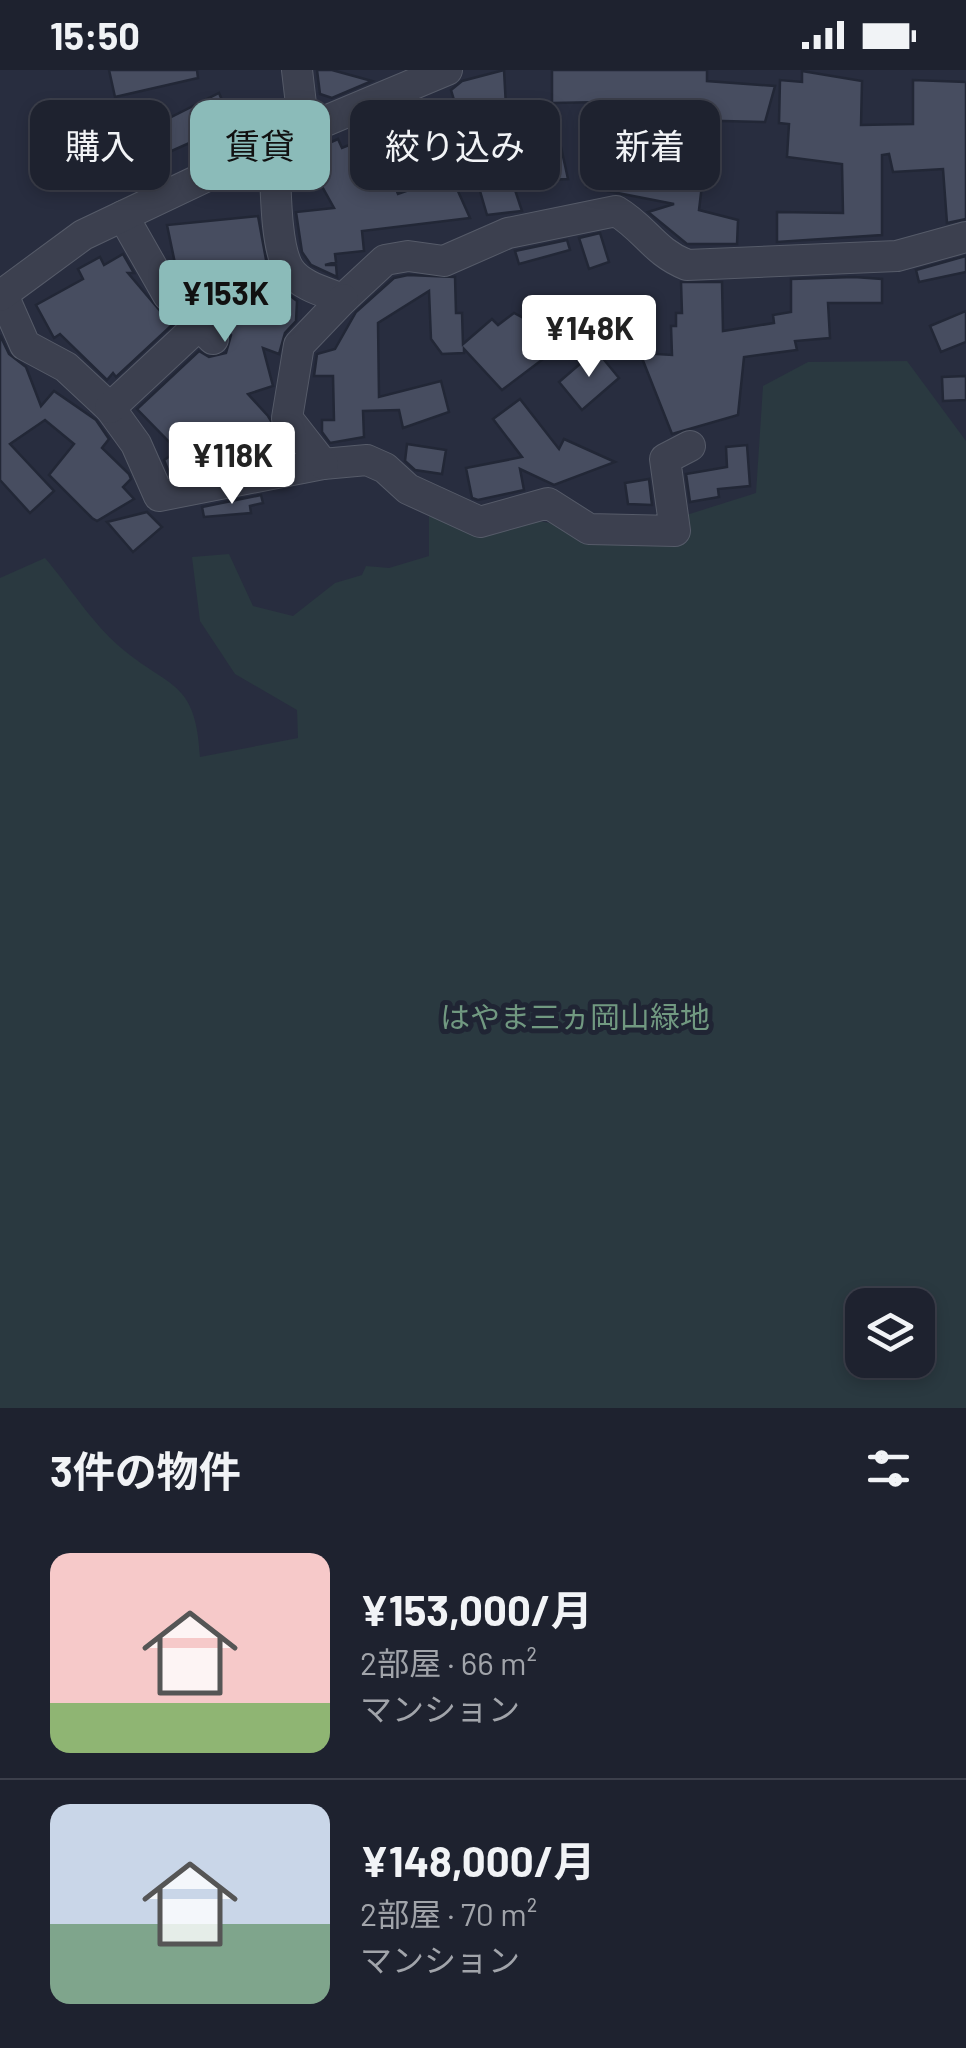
<!DOCTYPE html>
<html lang="ja">
<head>
<meta charset="utf-8">
<style>
	:root { --surface:#1e222f; --page:#2b2f3b; --text:#f1f3f6; --muted:#a1a4aa; --line:#3c3f4b; --accent:#8bbbb9 }
	body { margin:0; font-family:Barlow,"Noto Sans JP",sans-serif; background:var(--page); color:var(--text); height:100vh; display:flex; flex-direction:column; font-size:38px; white-space:nowrap }
	* { box-sizing:border-box; margin:0 }
	p { font-size:32px; color:var(--muted) }
	.icon { flex:none; width:55px; height:55px; fill:none; stroke:currentColor; stroke-width:2; stroke-linecap:round; stroke-linejoin:round }
	.map { position:relative; height:1338px; overflow:hidden }
	.panel { display:flex; flex-direction:column; background:var(--surface); flex:1 }
	.panel>* { flex:none }
	.hud { position:absolute; left:30px; top:30px; width:908px; height:90px; display:flex; gap:20px }
	.buttons { position:absolute; left:845px; top:1218px; display:grid; gap:20px }
	.buttons a { display:grid; place-items:center; width:90px; height:90px; border-radius:20px; background:var(--surface); box-shadow:0 5px 15px #0003,0 0 0 2px var(--line); font-size:50px }
	.price { position:absolute; translate:-50% -85px; padding:0 22px; border-radius:10px; background:#fff; color:#222; font-size:32px; line-height:65px; filter:drop-shadow(0 2px 5px #0008) }
	.price::after { content:''; position:absolute; left:50%; top:60px; width:30px; height:22px; margin-left:-15px; background:inherit; clip-path:polygon(0 0,100% 0,50% 100%) }
	.price.current { background:var(--accent); color:#111 }
	ul { padding:0; list-style:none }
	li { display:flex; align-items:center; gap:30px; height:250px; padding:0 50px }
	li+li { border-top:2px solid var(--line) }
	li span { display:grid; place-items:center; flex:none; width:280px; height:200px; border-radius:20px; color:#555 }
	li>.icon { margin-inline-start:auto }
	span .icon { width:120px; height:120px; fill:#fffc; stroke-width:1 }
	li b { font-size:42px }
	h2 { display:flex; justify-content:space-between; align-items:center; height:120px; padding:0 50px; font-size:42px }
	.tag { padding:0 35px; border-radius:20px; background:var(--surface); box-shadow:0 5px 15px #0003,0 0 0 2px var(--line); font-size:35px; line-height:90px }
	.tag.current { background:var(--accent); color:#111 }
	.status { display:flex; justify-content:space-between; align-items:center; height:70px; padding:0 50px; background:var(--surface); direction:ltr }
	.status svg { height:28px; fill:currentColor }
	.map>svg:first-child { display:block }
</style>
</head>
<body>
<div class="status"><b>15:50</b><svg viewBox="0 0 49 12"><path d="M0 12V9h3v3zM5 12V6h3v6zM10 12V3h3v9zM15 12V0h3v12zM26 1h20v11H26zM47 4h2v5h-2z"/></svg></div>
<div class="map">
<svg width="966" height="1338" viewBox="0 0 966 1338">
	<rect width="100%" height="100%" fill="#282d3f"/>
	<path fill="#2a3940" fill-rule="evenodd" d="M907 291 966 371V1338H0V508L45 488C69 516 92 553 120 577 169 619 196 609 200 687L298 668 297 640 235 604 200 551 192 487 229 484 253 536 293 546 335 513 362 505 366 496 389 498 429 486V438L486 440 617 467 756 423 763 316 808 292ZM862 1235H918V1290H862Z"/>
	<g fill="#474d60" stroke="#222736" stroke-width="2.5">
		<polygon points="109,0 197,0 198,8 115,27"/>
		<polygon points="317,0 332,0 372,11 332,28 320,24"/>
		<polygon points="504,0 506,37 460,50 451,20 462,11"/>
		<polygon points="552,0 707,0 707,11 775,16 765,52 682,50 683,44 650,42 653,31 552,33"/>
		<polygon points="802,1 862,11 861,55 913,54 913,10 966,12 966,149 947,153 943,99 893,102 889,84 882,85 882,165 777,172 777,142 843,143 842,94 787,87 789,54 779,53 780,10 802,12"/>
		<polygon points="219,23 232,54 120,104 106,80"/>
		<polygon points="374,65 398,124 443,108 445,115 453,110 470,148 362,161 364,181 335,184 336,192 325,195 336,195 337,207 311,195 302,182 296,142 334,138 304,84 338,69 342,78"/>
		<polygon points="559,68 568,109 546,110 548,113 515,120 522,141 487,145 473,97 510,72 511,78"/>
		<polygon points="593,83 617,90 704,98 699,140 738,150 737,174 687,174 648,142 674,134 587,117"/>
		<polygon points="258,146 267,195 279,217 297,231 296,251 285,263 279,284 263,278 273,316 248,324 268,346 289,381 256,388 241,371 196,386 198,391 170,405 164,390 178,381 137,339 199,281 209,287 226,283 231,265 199,229 203,203 177,203 167,155"/>
		<polygon points="600,163 609,192 589,199 579,168"/>
		<polygon points="567,170 570,180 519,194 515,181"/>
		<polygon points="123,184 134,203 128,203 172,255 116,307 113,303 107,310 60,264 54,268 36,235 83,209 78,199 100,187 104,195"/>
		<polygon points="966,186 966,202 919,212 916,200"/>
		<polygon points="408,205 455,207 456,243 462,243 463,274 492,249 498,255 514,243 529,251 551,283 502,320 464,279 464,283 442,284 431,269 429,221 378,253 379,327 441,311 449,342 403,358 399,340 363,341 364,367 330,373 322,362 322,350 334,350 333,306 314,306 317,284 335,279 356,242 394,208"/>
		<polygon points="854,207 882,209 882,233 828,233 830,268 795,271 797,280 744,287 738,345 672,364 640,283 672,285 671,256 676,256 676,243 682,243 681,212 722,212 723,261 774,253 773,245 791,242 791,209"/>
		<polygon points="966,241 966,272 941,282 930,256"/>
		<polygon points="0,265 9,284 26,297 41,336 54,321 96,350 109,369 102,378 129,404 131,409 123,417 134,429 97,451 92,448 49,405 74,374 45,350 10,374 54,421 30,443 0,410"/>
		<polygon points="596,280 619,308 582,340 559,312"/>
		<polygon points="966,306 966,330 943,331 942,307"/>
		<polygon points="520,329 559,379 564,369 615,392 554,415 520,399 524,420 478,430 472,428 466,398 522,387 493,349"/>
		<polygon points="407,374 446,380 442,404 415,400 405,391"/>
		<polygon points="747,375 750,416 718,419 719,427 690,432 686,404 727,397 726,377"/>
		<polygon points="649,409 652,435 628,434 625,413"/>
		<polygon points="261,425 263,433 250,436 251,443 204,447 202,437"/>
		<polygon points="147,442 162,457 133,482 107,452"/>
	</g>
	<g fill="none" stroke-linecap="round" stroke-linejoin="round">
		<defs>
			<g id="minor">
				<polyline points="297,0 304,60"/>
				<path d="M274 75C276 105 274 175 289 199 300 216 325 222 343 229L385 190 408 186 444 191 508 163 616 141C645 158 654 182 687 195L897 186 966 167"/>
				<polyline points="123,146 168,225 213,269"/>
				<polyline points="3,225 25,275 66,297 110,338 136,374 159,426 323,394 367,390 385,398 408,419 480,452 548,433 589,459 675,461 665,389 690,376"/>
				<polyline points="0,226 83,165 304,60 447,0"/>
				<polyline points="110,338 198,256"/>
				<polyline points="323,394 287,348 299,275 343,229"/>
			</g>
		</defs>
		<use href="#minor" stroke="#565b69" stroke-width="32"/>
		<use href="#minor" stroke="#3c404f" stroke-width="30"/>
	</g>
	<g text-anchor="middle" stroke-width="10" stroke-linejoin="round" paint-order="stroke">
		<g font-size="30" fill="#719981" stroke="#202534">
			<text x="575" y="958">はやま三ヵ岡山緑地</text>
		</g>
	</g>
</svg>
<div class="buttons">
<a><svg class="icon" aria-label="layers" viewBox="0 0 24 24"><path d="M12 4l9 5-9 5-9-5zM3 14l9 5 9-5"/></svg></a>
</div>
<b class="price current" style="left:225px;top:275px">¥153K</b>
<b class="price" style="left:589px;top:310px">¥148K</b>
<b class="price" style="left:232px;top:437px">¥118K</b>
<div class="hud">
<a class="tag">購入</a>
<a class="tag current">賃貸</a>
<a class="tag">絞り込み</a>
<a class="tag">新着</a>
</div>
</div>
<section class="panel">
<h2>3件の物件<svg class="icon" aria-label="filters" viewBox="0 0 24 24"><path d="M4 7h16M4 17h16"/><circle cx="9" cy="7" r="2"/><circle cx="15" cy="17" r="2"/></svg></h2>
<ul>
<li><span style="background:linear-gradient(#f6c9c9 75%,#8fb573 0)"><svg class="icon" aria-label="home" viewBox="0 0 24 24"><path d="M3 11l9-7 9 7M6 9v11h12V9"/></svg></span><div><b>¥153,000/月</b><p>2部屋 · 66 m²</p><p>マンション</p></div></li>
<li><span style="background:linear-gradient(#c9d6e8 60%,#7fa58c 0)"><svg class="icon" aria-label="home" viewBox="0 0 24 24"><path d="M3 11l9-7 9 7M6 9v11h12V9"/></svg></span><div><b>¥148,000/月</b><p>2部屋 · 70 m²</p><p>マンション</p></div></li>
</ul>
</section>
</body>
</html>
